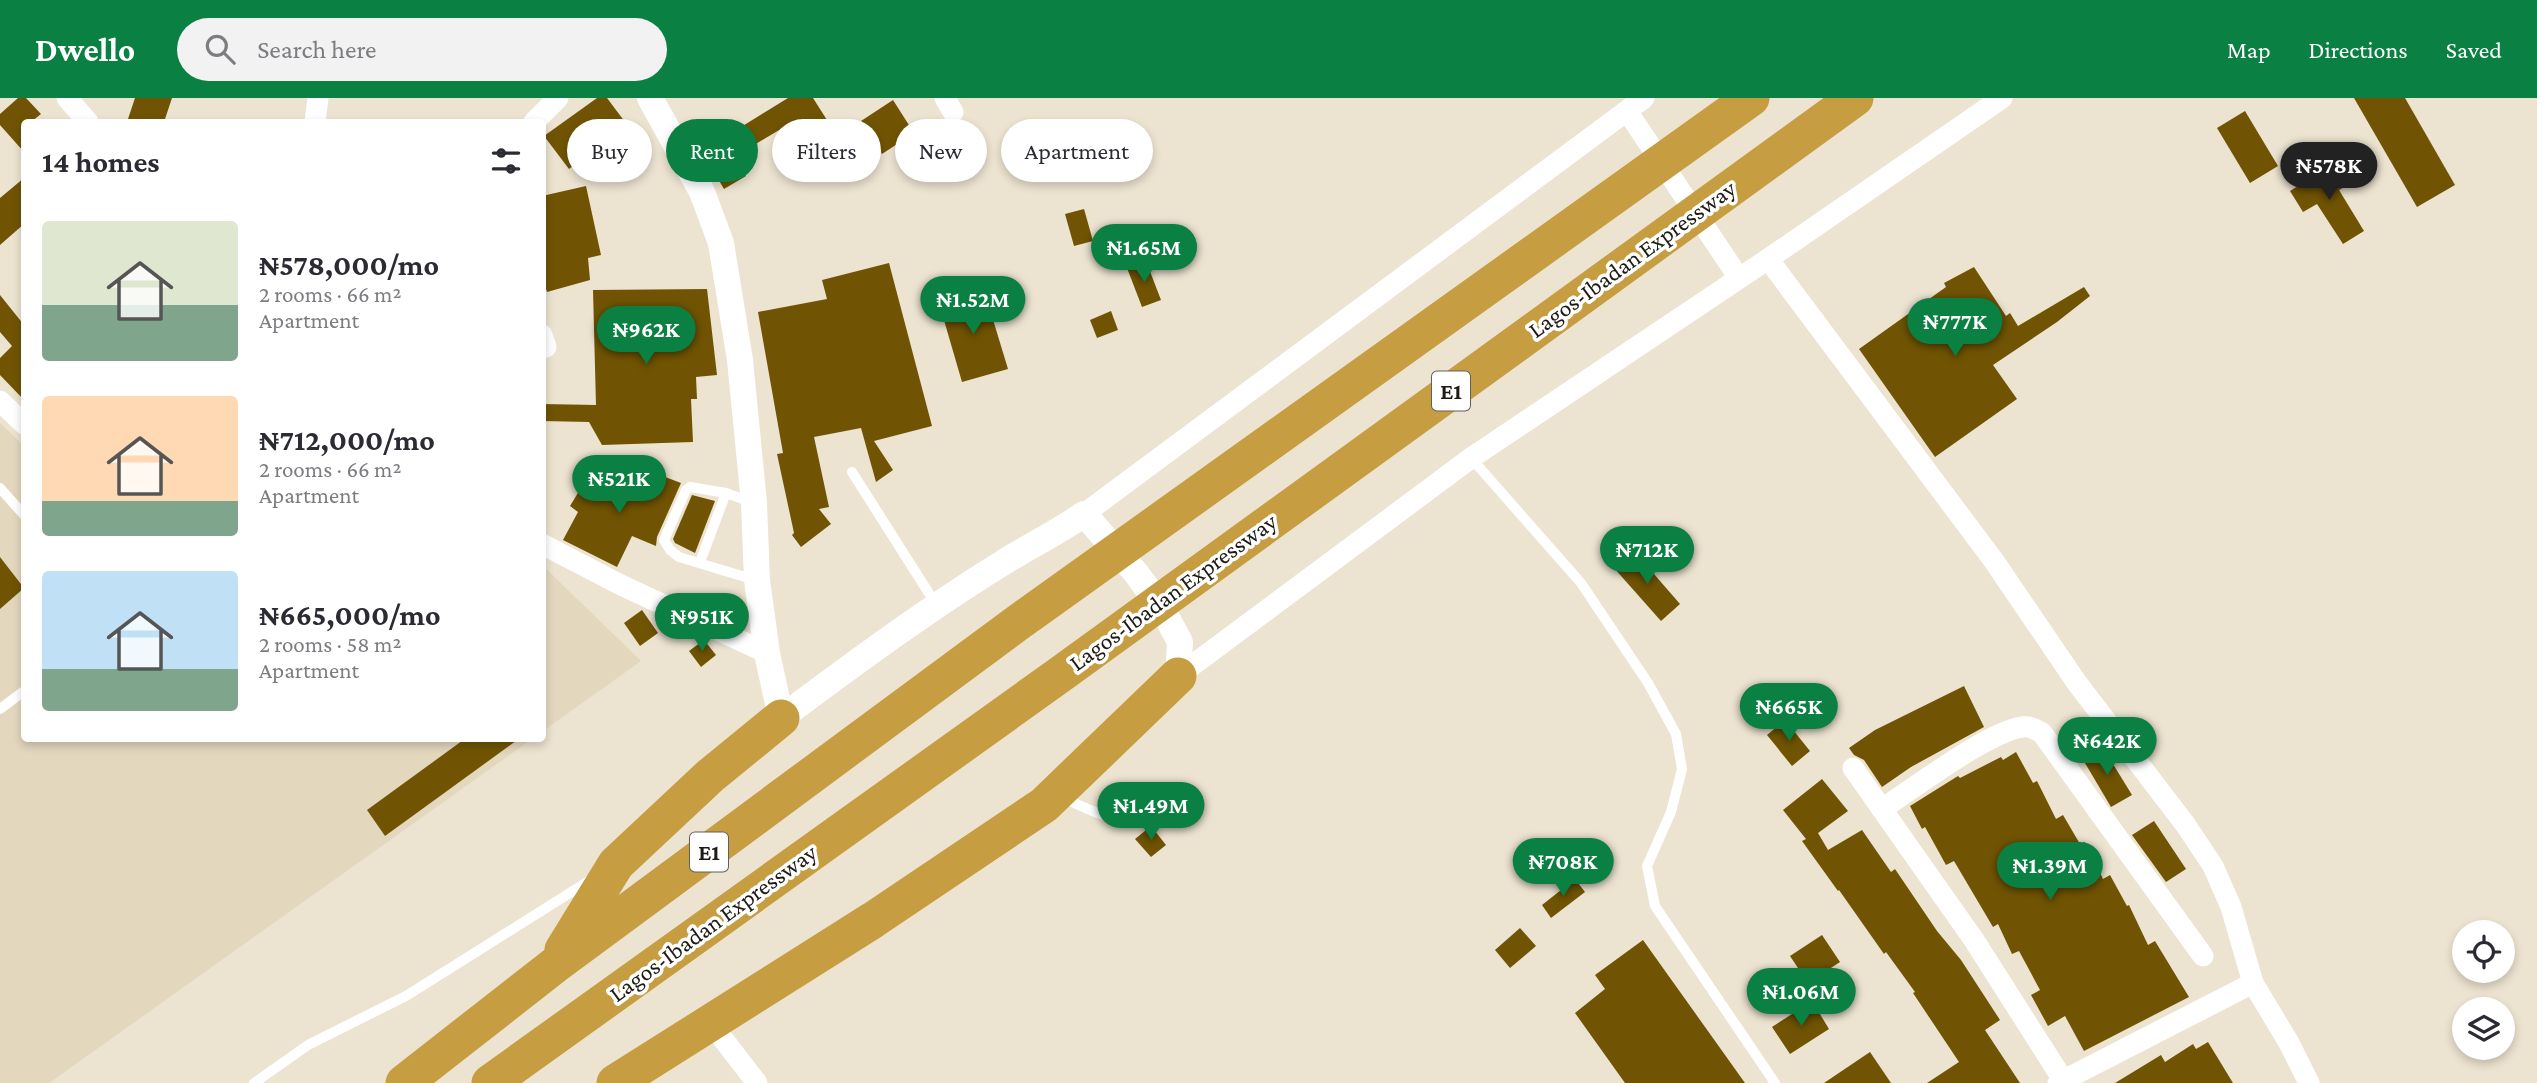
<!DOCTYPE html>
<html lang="en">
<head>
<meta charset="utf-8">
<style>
	:root { --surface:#fff; --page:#f2f2f3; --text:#2b2b33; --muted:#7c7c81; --accent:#0b8043 }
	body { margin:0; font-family:"Crimson Pro",serif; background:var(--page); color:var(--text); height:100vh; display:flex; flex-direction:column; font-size:26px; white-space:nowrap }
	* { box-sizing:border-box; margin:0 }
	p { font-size:23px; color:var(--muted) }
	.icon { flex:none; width:38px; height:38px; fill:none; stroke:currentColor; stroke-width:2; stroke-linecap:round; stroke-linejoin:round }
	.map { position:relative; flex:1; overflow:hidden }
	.side { position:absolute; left:21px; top:21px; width:525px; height:623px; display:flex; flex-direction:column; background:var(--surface); border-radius:7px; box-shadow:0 4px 10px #0003 }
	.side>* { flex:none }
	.hud { position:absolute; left:567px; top:21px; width:665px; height:63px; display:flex; gap:14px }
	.controls { position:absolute; left:2452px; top:822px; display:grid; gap:14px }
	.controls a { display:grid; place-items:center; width:63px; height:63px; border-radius:50%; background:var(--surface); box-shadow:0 4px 10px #0003; font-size:35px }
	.price { position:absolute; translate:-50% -60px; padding:0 16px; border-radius:24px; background:var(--accent); color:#fff; font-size:23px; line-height:46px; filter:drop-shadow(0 2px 4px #0008) }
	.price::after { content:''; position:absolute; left:50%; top:42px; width:21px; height:16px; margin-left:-10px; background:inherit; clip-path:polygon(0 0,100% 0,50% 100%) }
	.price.selected { background:#222; color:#fff }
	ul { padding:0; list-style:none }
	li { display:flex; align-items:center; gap:21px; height:175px; padding:0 21px }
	li span { display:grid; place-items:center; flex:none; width:196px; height:140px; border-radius:7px; color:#555 }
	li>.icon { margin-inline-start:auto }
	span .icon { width:84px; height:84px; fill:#fffc; stroke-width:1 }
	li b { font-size:30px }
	h2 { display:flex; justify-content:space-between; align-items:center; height:84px; padding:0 21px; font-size:30px }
	.pill { padding:0 24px; border-radius:32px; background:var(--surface); box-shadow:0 4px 10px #0003; font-size:24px; line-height:63px }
	.pill.selected { background:var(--accent); color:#fff }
	header { display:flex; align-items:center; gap:42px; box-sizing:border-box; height:98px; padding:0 35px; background:var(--accent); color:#fff }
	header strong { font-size:33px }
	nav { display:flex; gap:38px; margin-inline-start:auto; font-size:24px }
	.search { width:490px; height:63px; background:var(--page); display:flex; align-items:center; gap:18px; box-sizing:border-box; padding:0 24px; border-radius:38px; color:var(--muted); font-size:26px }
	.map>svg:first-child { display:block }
</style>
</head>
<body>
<header>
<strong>Dwello</strong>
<div class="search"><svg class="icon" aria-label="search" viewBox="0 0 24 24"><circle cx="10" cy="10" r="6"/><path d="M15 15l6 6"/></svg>Search here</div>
<nav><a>Map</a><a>Directions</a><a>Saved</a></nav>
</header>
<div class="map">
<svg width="2537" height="985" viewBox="0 0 2537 985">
	<rect width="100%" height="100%" fill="#ece3d0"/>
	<g fill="#e3d7be">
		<polygon points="0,325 24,348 24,640 532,641 49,985 0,985"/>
		<polygon points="542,467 641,563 543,633 542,633"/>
	</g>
	<g fill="#705403">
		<polygon points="18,0 26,0 41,16 31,24 24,24 24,54 0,27 0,16"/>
		<polygon points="135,0 172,0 164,24 127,24"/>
		<polygon points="597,0 607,0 628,28 569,71 544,38"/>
		<polygon points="788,0 813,0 834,33 808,51 791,25 734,59 746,78 724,91 714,74 710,76 699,55"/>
		<polygon points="2354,0 2405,0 2455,87 2417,109"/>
		<polygon points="893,2 914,35 882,56 861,23"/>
		<polygon points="2245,13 2278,68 2250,85 2217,30"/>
		<polygon points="2334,65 2348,87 2339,92 2364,133 2343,146 2317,106 2303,114 2290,93"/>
		<polygon points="24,80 24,126 0,147 0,100"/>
		<polygon points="586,88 601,157 588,160 590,182 547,194 542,178 542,98"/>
		<polygon points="1084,111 1093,143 1074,148 1065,116"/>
		<polygon points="1146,163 1161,202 1142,209 1127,170"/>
		<polygon points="889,165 932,328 874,343 893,372 876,384 861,330 814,339 829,409 819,411 831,426 801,449 792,437 794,435 777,356 783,355 758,214 827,201 822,182"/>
		<polygon points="1974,169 2006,218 2010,215 2018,228 2084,189 2090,198 2057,224 1993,267 2017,301 1935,359 1859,251 1946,189 1944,185"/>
		<polygon points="707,191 717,277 696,279 697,301 691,301 693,344 602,347 589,324 542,323 542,306 596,307 593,192"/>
		<polygon points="984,192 1008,271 962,284 939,205"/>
		<polygon points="0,197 24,227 24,302 0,277 0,260 12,248 0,234"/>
		<polygon points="1111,213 1118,232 1097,240 1090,222"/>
		<polygon points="593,370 641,400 652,374 681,385 657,439 656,448 632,438 617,469 563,442 578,414 570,408"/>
		<polygon points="692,397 715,403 695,455 675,445 673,441"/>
		<polygon points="1634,453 1680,506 1661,523 1614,470"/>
		<polygon points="0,459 24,490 0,511"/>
		<polygon points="642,512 658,535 640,548 624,525"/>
		<polygon points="704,542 716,557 701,569 689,553"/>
		<polygon points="1964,588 1984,629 1911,669 1882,689 1864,662 1854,657 1849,650 1875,632"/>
		<polygon points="1785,622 1810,653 1792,668 1767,637"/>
		<polygon points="466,640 520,640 385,738 367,712"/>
		<polygon points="2102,648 2132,697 2111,709 2082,660"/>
		<polygon points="2016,654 2033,685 2037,683 2056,721 2063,717 2080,746 2085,744 2103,781 2110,777 2127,808 2129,807 2148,847 2155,843 2189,899 2084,953 2065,918 2048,928 2031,897 2040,892 2019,853 2012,856 1998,826 1993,829 1954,763 1946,767 1925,729 1922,731 1910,708 1958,678 1960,680 2001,659 2003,662"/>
		<polygon points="1822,681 1848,713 1818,735 1828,752 1862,732 1891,774 1895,771 1937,833 1961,862 2000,922 1985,932 2020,985 1927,985 1959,964 1913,895 1915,894 1886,854 1884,856 1839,792 1838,793 1802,743 1806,741 1783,712"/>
		<polygon points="2154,723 2186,771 2166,784 2132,737"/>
		<polygon points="1151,728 1166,747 1151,759 1135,741"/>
		<polygon points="1575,781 1585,794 1551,820 1542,807"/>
		<polygon points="1520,830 1536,848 1510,870 1495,852"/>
		<polygon points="1822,837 1840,864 1808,885 1790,858"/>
		<polygon points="1643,842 1745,985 1625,985 1575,915 1605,891 1595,877"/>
		<polygon points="1812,903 1829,931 1790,956 1772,929"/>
		<polygon points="2208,944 2233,985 2115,985 2161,957 2165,964 2193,946 2196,951"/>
		<polygon points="1870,954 1891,985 1824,985"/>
	</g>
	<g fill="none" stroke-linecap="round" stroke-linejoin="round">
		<g stroke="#fff" stroke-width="10">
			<polyline points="1471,360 1581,485 1648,585 1676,636 1682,671 1671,714 1647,768 1655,808 1775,985"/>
			<polyline points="852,374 937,508"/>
			<polyline points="0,390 24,417"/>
			<polyline points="751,404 726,395 690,389 686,392 664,442 670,452 679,459 755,482"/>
			<polyline points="700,464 726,395"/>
			<polyline points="0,611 24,593"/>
			<path d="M1061 699C1100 716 1114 728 1158 714"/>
			<polyline points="254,985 308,947 406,898 592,781"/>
		</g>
		<g stroke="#fff" stroke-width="21">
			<polyline points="67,0 88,24"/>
			<polyline points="945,0 953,14"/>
			<polyline points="1627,13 1739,180"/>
			<polyline points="315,24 318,0"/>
			<polyline points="534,24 558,0"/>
			<polyline points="1768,161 1994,463 2077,585 2185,726 2213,768 2231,809 2253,885 2058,985"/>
			<polyline points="542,237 546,249"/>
			<polyline points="0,303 24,326"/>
			<polyline points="1084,416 1644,0"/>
			<polyline points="542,446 621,487 767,555"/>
			<polyline points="1178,578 1471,360 1768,161 2002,0"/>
			<polyline points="1853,670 1974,842 2065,985"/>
			<path d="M1882 711C1914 690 1988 634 2022 629 2030 628 2035 631 2042 635L2203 858"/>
			<polyline points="2253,885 2289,945 2309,985"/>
			<polyline points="710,924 757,985"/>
		</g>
		<path stroke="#fff" stroke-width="26" d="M650 0 702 94 721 145 740 262 754 405 757 482 767 555 781 620C852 567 925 513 1001 466 1029 448 1057 435 1084 416L1136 475 1163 512 1180 544 1178 578"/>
		<g stroke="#c69e41" stroke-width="37">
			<polyline points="563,852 616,766 710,678 781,620"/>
			<polyline points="404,985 555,867 1016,526 1751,0"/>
			<polyline points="490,985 1058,578 1855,0"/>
			<polyline points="615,985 873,822 1044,707 1178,578"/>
		</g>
	</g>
	<g text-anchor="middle" stroke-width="7" stroke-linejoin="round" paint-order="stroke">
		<g fill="#fff" stroke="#625f5a" stroke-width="2">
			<rect x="1432" y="273.5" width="38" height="39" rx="5"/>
			<rect x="690" y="734.5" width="38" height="39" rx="5"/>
		</g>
		<g font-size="23" font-weight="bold" fill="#1e1b14">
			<text x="1451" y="301">E1</text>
			<text x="709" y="762">E1</text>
		</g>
		<g font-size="24" fill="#1e1b14" stroke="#fff">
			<text transform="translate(1632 161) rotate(-36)" y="8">Lagos-Ibadan Expressway</text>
			<text transform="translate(1173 494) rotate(-36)" y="8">Lagos-Ibadan Expressway</text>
			<text transform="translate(713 825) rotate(-36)" y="8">Lagos-Ibadan Expressway</text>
		</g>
	</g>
</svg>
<div class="controls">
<a><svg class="icon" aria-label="locate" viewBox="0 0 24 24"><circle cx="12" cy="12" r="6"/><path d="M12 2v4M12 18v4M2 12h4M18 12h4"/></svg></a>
<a><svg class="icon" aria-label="layers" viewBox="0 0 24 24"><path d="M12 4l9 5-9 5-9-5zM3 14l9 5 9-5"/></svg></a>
</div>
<b class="price selected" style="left:2329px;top:104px">₦578K</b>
<b class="price" style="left:1144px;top:186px">₦1.65M</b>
<b class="price" style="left:973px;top:238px">₦1.52M</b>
<b class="price" style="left:1955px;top:260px">₦777K</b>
<b class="price" style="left:646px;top:268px">₦962K</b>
<b class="price" style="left:619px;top:417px">₦521K</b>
<b class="price" style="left:1647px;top:488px">₦712K</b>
<b class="price" style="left:702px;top:555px">₦951K</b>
<b class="price" style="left:1789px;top:645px">₦665K</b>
<b class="price" style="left:2107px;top:679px">₦642K</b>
<b class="price" style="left:1151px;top:744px">₦1.49M</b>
<b class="price" style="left:1563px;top:800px">₦708K</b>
<b class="price" style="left:2050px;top:804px">₦1.39M</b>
<b class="price" style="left:1801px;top:930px">₦1.06M</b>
<div class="hud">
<a class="pill">Buy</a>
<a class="pill selected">Rent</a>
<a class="pill">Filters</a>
<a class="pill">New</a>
<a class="pill">Apartment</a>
</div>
<section class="side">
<h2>14 homes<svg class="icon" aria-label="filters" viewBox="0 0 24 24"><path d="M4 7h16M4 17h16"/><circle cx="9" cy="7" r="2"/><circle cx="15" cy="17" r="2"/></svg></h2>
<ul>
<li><span style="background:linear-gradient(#dfe7d0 60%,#7fa58c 0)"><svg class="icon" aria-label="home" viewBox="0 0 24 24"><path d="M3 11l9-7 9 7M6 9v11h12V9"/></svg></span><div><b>₦578,000/mo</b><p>2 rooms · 66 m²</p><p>Apartment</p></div></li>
<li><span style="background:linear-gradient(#ffd9b3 75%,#7fa58c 0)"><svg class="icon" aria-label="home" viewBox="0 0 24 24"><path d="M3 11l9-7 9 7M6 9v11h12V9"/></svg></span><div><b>₦712,000/mo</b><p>2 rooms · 66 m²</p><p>Apartment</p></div></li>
<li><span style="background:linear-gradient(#bfe0f5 70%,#7fa58c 0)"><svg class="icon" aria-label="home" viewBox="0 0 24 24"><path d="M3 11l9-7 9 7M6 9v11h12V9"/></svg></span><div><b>₦665,000/mo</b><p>2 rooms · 58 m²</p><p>Apartment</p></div></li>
</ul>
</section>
</div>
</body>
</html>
